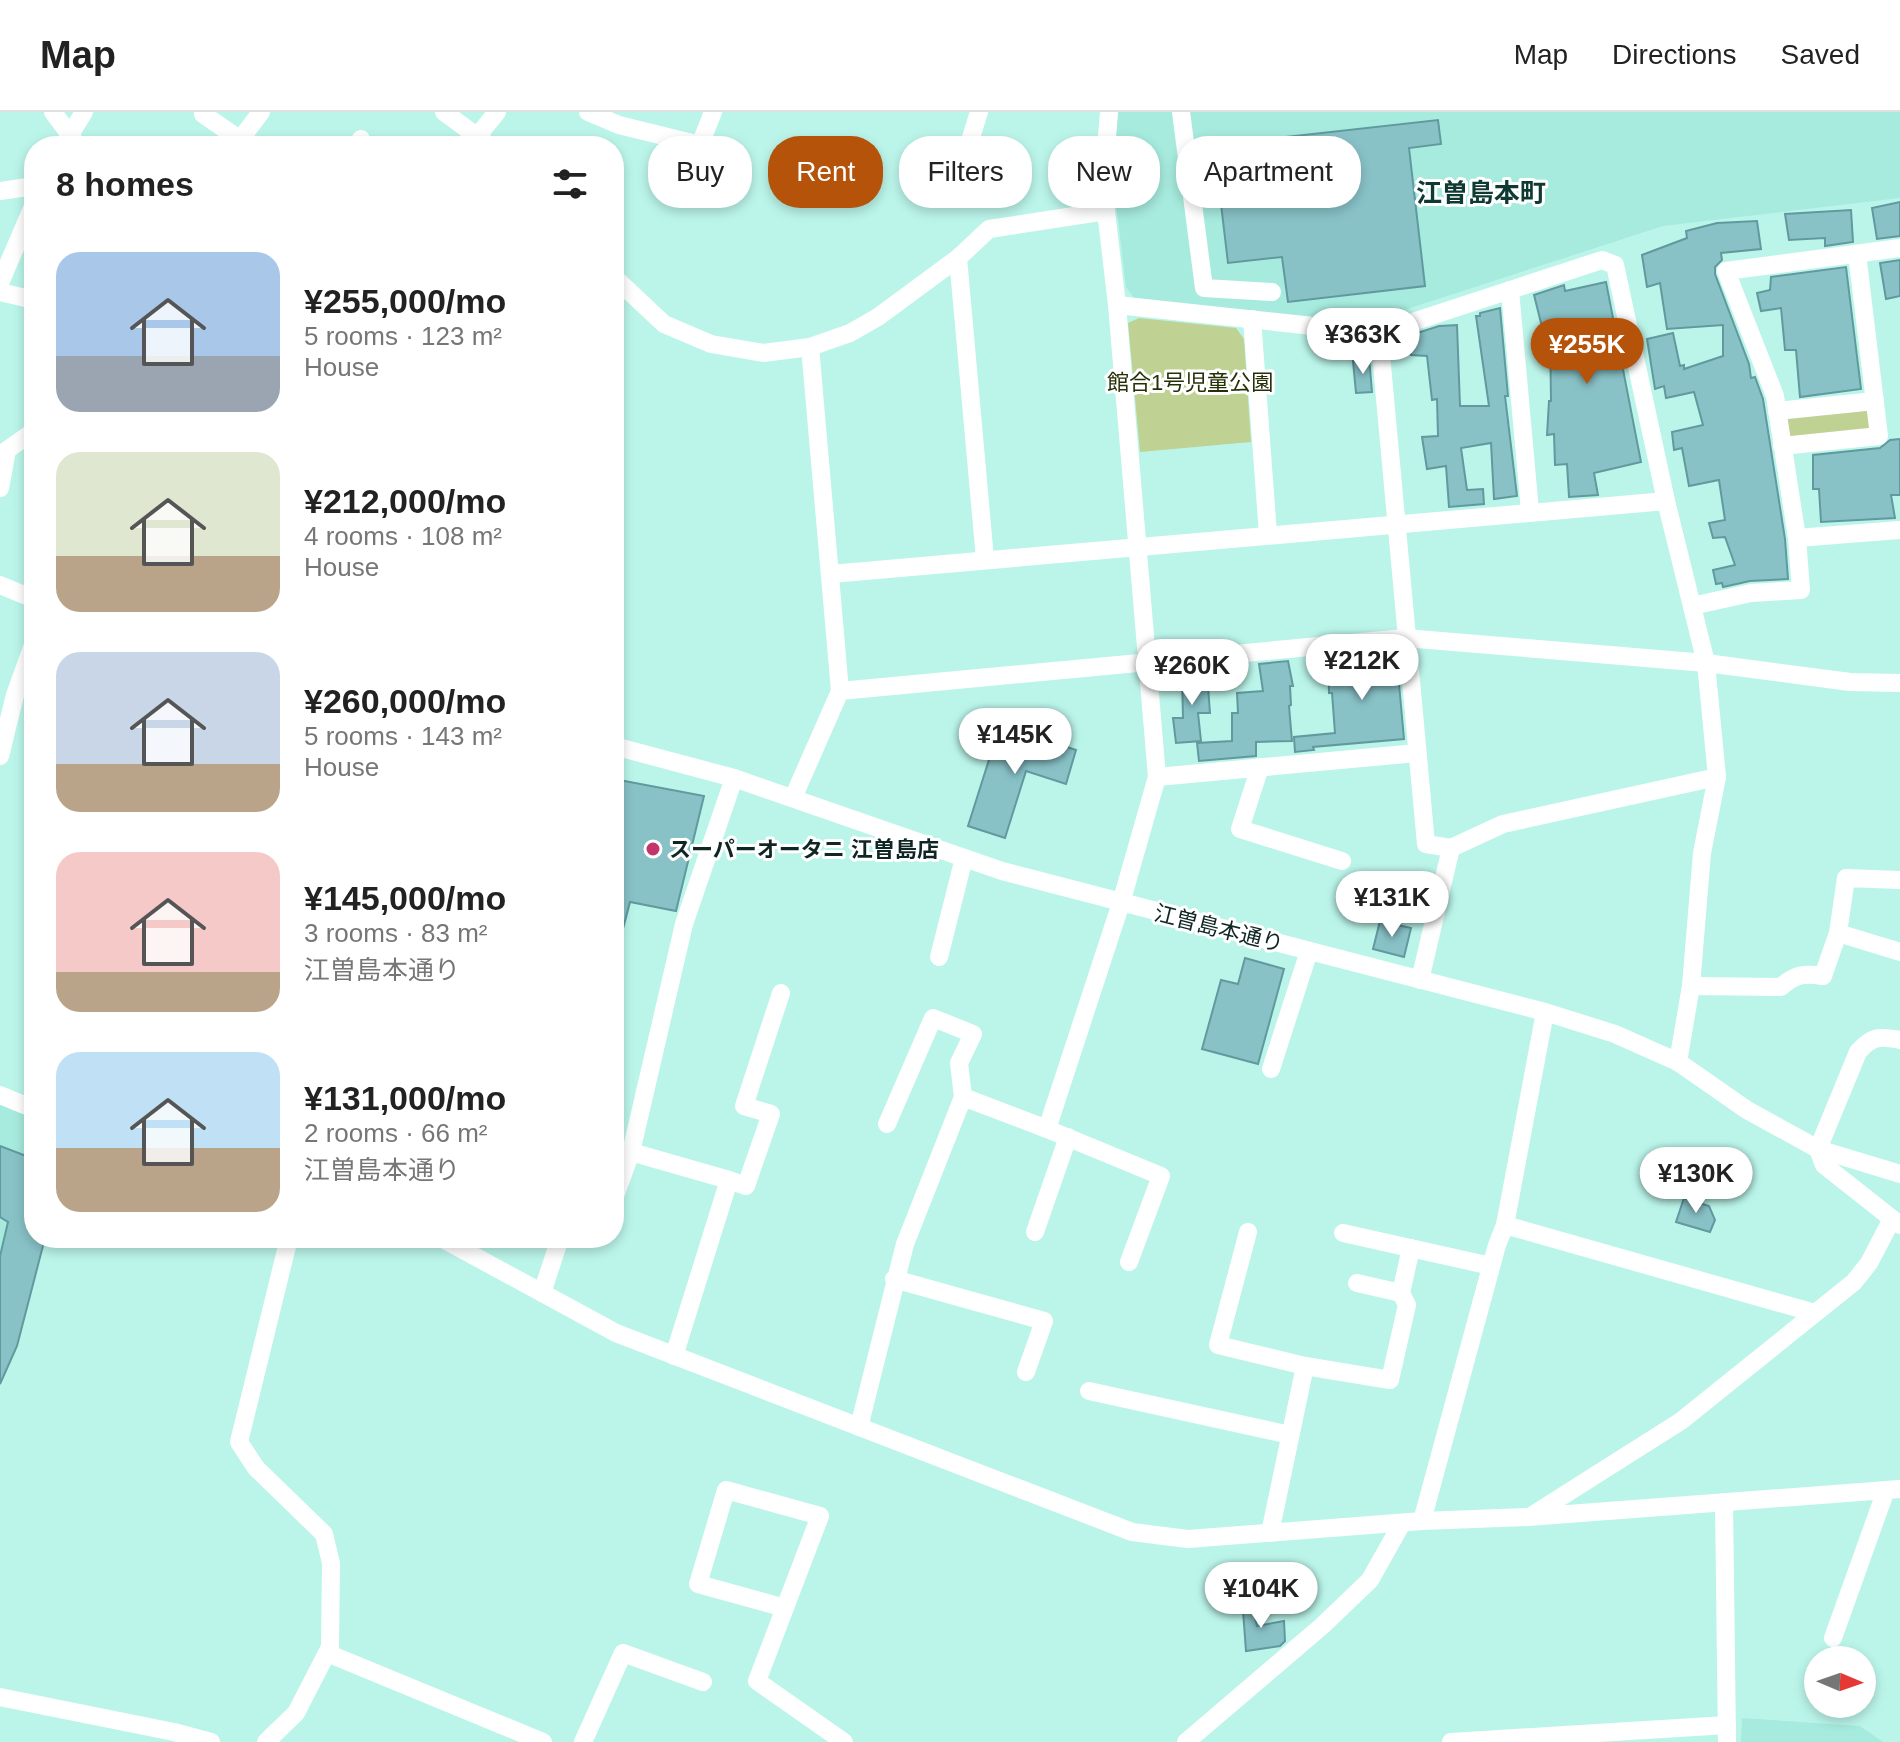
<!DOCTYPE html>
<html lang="en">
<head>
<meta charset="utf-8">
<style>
	:root { --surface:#fff; --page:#f2f2f2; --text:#222; --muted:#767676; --line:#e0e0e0; --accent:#b45309 }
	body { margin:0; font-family:Arial,"Noto Sans JP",sans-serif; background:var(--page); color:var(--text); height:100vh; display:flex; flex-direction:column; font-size:30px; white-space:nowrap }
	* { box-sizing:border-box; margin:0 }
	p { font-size:26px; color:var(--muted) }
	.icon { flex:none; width:44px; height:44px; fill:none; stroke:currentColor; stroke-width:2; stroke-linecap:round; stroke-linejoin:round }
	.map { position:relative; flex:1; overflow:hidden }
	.side { position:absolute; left:24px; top:24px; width:600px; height:1112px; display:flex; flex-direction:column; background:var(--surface); border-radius:32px; box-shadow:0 4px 12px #0003 }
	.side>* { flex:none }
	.top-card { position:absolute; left:648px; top:24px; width:760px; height:72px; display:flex; gap:16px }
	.needle { width:52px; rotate:92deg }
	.tools { position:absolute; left:1804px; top:1534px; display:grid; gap:16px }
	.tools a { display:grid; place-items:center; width:72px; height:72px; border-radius:50%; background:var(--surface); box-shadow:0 4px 12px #0003; font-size:40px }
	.price { position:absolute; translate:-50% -68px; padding:0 18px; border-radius:28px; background:#fff; color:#222; font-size:26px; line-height:52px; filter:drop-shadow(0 2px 4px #0008) }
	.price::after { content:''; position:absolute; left:50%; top:48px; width:24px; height:18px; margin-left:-12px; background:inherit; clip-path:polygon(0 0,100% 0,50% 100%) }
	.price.selected { background:var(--accent); color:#fff }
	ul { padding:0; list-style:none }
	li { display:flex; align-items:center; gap:24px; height:200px; padding:0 32px }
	li span { display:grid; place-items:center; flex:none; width:224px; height:160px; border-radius:24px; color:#555 }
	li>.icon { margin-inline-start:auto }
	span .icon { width:96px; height:96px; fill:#fffc; stroke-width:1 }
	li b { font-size:34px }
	h2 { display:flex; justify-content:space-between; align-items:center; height:96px; padding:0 32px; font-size:34px }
	.chip { padding:0 28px; border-radius:32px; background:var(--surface); box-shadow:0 4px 12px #0003; font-size:28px; line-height:72px }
	.chip.selected { background:var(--accent); color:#fff }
	header { display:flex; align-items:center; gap:48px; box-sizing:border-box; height:112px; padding:0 40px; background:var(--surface); border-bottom:2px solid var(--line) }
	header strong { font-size:38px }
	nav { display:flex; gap:44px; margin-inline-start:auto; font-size:28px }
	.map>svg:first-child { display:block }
</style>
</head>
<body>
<header>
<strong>Map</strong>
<nav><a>Map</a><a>Directions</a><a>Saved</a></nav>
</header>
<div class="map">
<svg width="1900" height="1630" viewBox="0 0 1900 1630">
	<rect width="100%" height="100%" fill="#bbf5ea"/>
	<g fill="#a7ebde">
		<polygon points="1118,0 1900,0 1900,86 1663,114 1361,212 1134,186 1126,175 1113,66"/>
		<polygon points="0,988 34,1003 34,1126 0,1271"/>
		<polygon points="1742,1606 1860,1614 1883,1630 1741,1630"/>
	</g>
	<g fill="#bfd294">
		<polygon points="1139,206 1236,216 1244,227 1251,330 1140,340 1128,211"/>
		<polygon points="1867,294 1870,319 1792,326 1787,324 1785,307"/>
	</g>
	<g fill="#88c2c7" stroke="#609a9e" stroke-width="2">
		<polygon points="1438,8 1441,32 1409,36 1425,174 1288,190 1282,145 1228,151 1214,33"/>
		<polygon points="1900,90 1900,124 1877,127 1872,96"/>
		<polygon points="1851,98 1853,130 1825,134 1825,126 1789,128 1785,102"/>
		<polygon points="1757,109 1761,137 1721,141 1722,148 1715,155 1715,162 1749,252 1751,266 1755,265 1763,287 1785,427 1788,467 1750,469 1723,475 1722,471 1716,472 1713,458 1735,453 1725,425 1713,426 1709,411 1725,408 1719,368 1689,374 1682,336 1674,338 1672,320 1703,313 1694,280 1666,286 1664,274 1655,277 1647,227 1673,221 1680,254 1684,253 1684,257 1723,244 1723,213 1667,217 1660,171 1647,175 1642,143 1687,126 1686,119 1717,111"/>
		<polygon points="1900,148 1900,184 1886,187 1880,151"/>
		<polygon points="1846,155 1861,277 1800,285 1796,238 1785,238 1781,196 1761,199 1757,181 1770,178 1771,165"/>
		<polygon points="1606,170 1641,350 1594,361 1598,383 1569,385 1567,352 1555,353 1554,322 1547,323 1549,289 1551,289 1550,217 1543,219 1534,183 1564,173 1565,179"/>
		<polygon points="1500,196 1508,284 1505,284 1517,384 1494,387 1491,331 1461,336 1467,378 1483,377 1484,392 1449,395 1446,354 1427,357 1422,325 1438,324 1437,287 1432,288 1427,244 1411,243 1411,223 1439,214 1457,213 1460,294 1489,294 1476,204 1480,204 1480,201"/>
		<polygon points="1369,245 1372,280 1356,281 1353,249"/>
		<polygon points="1900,327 1900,383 1891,383 1895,406 1821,410 1819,377 1813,377 1813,343 1880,336 1890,328"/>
		<polygon points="1396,539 1404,627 1313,635 1314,638 1295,640 1294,625 1335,621 1332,581 1329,581 1328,545"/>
		<polygon points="1288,549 1293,574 1290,574 1291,593 1289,594 1292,629 1256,630 1256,644 1199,649 1197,631 1232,629 1232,601 1238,601 1237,581 1263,579 1259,552"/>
		<polygon points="1182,561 1207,561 1210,601 1198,601 1201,629 1176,631 1173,606 1183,606"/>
		<polygon points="1000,613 1076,638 1066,672 1026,659 1005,726 968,714"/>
		<polygon points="614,667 704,684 676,799 630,790 619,832 614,831"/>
		<polygon points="1380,809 1411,816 1404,845 1373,837"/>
		<polygon points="1245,846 1284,857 1258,952 1202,937 1221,868 1238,872"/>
		<polygon points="0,1034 34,1047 34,1126 45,1126 17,1234 0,1272 0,1144 8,1110 0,1105"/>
		<polygon points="1684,1086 1709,1094 1715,1108 1710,1120 1676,1110"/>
		<polygon points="1250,1484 1257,1514 1284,1509 1285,1529 1280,1534 1246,1539 1242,1485"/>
	</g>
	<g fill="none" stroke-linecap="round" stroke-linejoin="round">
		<g stroke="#fff" stroke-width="18">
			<polyline points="53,0 78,34"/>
			<polyline points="444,0 490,34"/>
			<polyline points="588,0 619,13 700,33 713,0"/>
			<polyline points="1181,0 1204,176 1272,180"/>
			<polyline points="203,2 249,34"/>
			<polyline points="240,28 261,0"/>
			<polyline points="471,32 497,0"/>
			<polyline points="63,34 84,0"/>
			<polyline points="356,34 361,27"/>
			<polyline points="964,48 979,0"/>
			<polyline points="0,79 34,74"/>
			<polyline points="1900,136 1726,159 1775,284 1797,426 1900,418"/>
			<polyline points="958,146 985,447"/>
			<polyline points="614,165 664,212 711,232 763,241 810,235 850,221 878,205 958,146 989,117 1106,99"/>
			<polyline points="0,171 34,92"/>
			<polyline points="1510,178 1530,399"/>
			<polyline points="0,180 34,188"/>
			<polyline points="1117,193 1379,221 1602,148 1615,153 1666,389 1706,551 1717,665 1702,741 1691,874 1678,950"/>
			<polyline points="1252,207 1268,422"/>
			<polyline points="1379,221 1426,732 1451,736 1503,712 1717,665"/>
			<polyline points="1777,299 1875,289"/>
			<polyline points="1782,334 1879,324 1857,142"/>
			<polyline points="0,376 7,338 34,319"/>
			<polyline points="831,462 1666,389"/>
			<polyline points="0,473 34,487"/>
			<polyline points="1692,494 1751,481 1801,478 1797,426"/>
			<polyline points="840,579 1405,526 1706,551 1850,570 1900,571"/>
			<polyline points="614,634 734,666 1002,759 1545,900 1615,922 1678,950 1747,998 1818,1037 1900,1062"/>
			<polyline points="0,644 15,583 34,530"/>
			<polyline points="1260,655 1240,717 1342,749"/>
			<polyline points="1157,665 1417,641"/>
			<polyline points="793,686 840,579 810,235"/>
			<polyline points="1838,821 1900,840"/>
			<polyline points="939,845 964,746"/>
			<polyline points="1420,868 1451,736"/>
			<path d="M1691 874 1781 875C1795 862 1805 861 1823 864L1838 821 1846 766 1900 768"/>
			<path d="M1900 928C1879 924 1872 924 1858 940L1818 1037 1824 1053 1900 1113"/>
			<polyline points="1271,957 1309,839"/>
			<polyline points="0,983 34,997"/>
			<polyline points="887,1012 933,906 973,922 959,951 963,985"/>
			<polyline points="1047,1017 1161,1064 1129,1150"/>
			<polyline points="729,1068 746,1074 771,1002 744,994 781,881"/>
			<polyline points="614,1087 631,1040"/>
			<polyline points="1505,1113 1815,1201"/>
			<polyline points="1035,1120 1068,1025"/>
			<polyline points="1248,1120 1218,1233 1305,1254 1390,1268 1407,1193 1401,1181 1411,1136"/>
			<polyline points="1343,1121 1491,1154"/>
			<polyline points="441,1126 616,1221 1132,1420 1188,1427 1422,1409 1528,1405 1900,1377"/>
			<polyline points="894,1167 1044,1209 1026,1260"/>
			<polyline points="1357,1171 1401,1181"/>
			<polyline points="542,1181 560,1126"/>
			<polyline points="674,1244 729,1068 631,1040 684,812 734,666"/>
			<polyline points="1089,1279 1290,1323"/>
			<polyline points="859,1315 905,1132 963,985 1047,1017 1121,791 1157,665 1117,193 1106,99 1104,60 1109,0"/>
			<polyline points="1724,1390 1727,1630"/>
			<polyline points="1531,1404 1681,1309 1854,1170 1869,1151 1892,1107"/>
			<polyline points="1422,1409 1497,1133 1505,1113 1545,900"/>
			<polyline points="1270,1421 1305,1254"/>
			<polyline points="785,1496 698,1472 726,1378 820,1404 757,1569 844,1630"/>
			<polyline points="1833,1526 1886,1378"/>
			<polyline points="327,1541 543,1630"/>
			<polyline points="0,1585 174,1620 211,1630"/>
			<polyline points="266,1630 296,1601 330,1535 331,1451 324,1422 256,1356 239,1330 289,1126"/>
			<polyline points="583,1630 623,1541 703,1570"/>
			<polyline points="1186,1630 1322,1514 1370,1468 1402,1411"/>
			<polyline points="1451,1630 1727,1613"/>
		</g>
	</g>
	<circle fill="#c2366b" stroke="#fff" stroke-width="3" cx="653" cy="737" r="8"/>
	<g text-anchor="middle" stroke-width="6" stroke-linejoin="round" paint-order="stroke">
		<g font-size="22" fill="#263007" stroke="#fff">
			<text x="1190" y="278">館合1号児童公園</text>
		</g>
		<g font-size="22" font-weight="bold" fill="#0f2623" stroke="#fff" text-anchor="start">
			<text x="669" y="745">スーパーオータニ 江曽島店</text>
		</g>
		<g font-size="22" fill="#0f2623" stroke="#fff">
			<text transform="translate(1219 816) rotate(14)" y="8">江曽島本通り</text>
		</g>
		<g font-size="26" font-weight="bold" fill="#0f3a34" stroke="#fff">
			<text x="1481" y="90">江曽島本町</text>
		</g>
	</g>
</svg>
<div class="tools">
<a><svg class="needle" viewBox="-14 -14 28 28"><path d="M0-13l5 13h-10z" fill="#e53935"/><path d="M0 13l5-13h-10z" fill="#767676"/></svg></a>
</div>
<b class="price" style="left:1363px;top:264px">¥363K</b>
<b class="price selected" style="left:1587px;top:274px">¥255K</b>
<b class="price" style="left:1362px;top:590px">¥212K</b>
<b class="price" style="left:1192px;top:595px">¥260K</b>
<b class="price" style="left:1015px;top:664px">¥145K</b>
<b class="price" style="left:1392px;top:827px">¥131K</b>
<b class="price" style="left:1696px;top:1103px">¥130K</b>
<b class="price" style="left:1261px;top:1518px">¥104K</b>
<div class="top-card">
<a class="chip">Buy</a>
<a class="chip selected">Rent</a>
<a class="chip">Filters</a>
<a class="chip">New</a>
<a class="chip">Apartment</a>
</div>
<section class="side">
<h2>8 homes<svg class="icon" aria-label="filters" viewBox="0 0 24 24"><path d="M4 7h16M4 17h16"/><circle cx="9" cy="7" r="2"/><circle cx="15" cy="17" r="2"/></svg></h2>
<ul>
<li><span style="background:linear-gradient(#a9c7e8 65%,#9aa5b1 0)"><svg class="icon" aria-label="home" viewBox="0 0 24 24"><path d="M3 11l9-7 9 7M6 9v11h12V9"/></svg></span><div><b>¥255,000/mo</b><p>5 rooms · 123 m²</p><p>House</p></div></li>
<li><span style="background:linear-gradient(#dfe7d0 65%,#b9a48a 0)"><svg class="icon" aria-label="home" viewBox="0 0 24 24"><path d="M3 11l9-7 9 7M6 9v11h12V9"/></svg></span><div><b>¥212,000/mo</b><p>4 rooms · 108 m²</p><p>House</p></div></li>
<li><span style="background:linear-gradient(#c9d6e8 70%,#b9a48a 0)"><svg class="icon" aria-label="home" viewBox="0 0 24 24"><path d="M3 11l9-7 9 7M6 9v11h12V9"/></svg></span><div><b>¥260,000/mo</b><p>5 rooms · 143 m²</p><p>House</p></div></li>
<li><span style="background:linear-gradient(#f6c9c9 75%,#b9a48a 0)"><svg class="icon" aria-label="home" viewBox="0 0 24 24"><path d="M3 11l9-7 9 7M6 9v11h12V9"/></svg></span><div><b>¥145,000/mo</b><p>3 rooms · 83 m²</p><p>江曽島本通り</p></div></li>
<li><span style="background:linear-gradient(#bfe0f5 60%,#b9a48a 0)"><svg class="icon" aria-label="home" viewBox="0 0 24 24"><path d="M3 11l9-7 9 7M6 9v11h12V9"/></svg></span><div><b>¥131,000/mo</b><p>2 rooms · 66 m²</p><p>江曽島本通り</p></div></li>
</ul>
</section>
</div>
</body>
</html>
